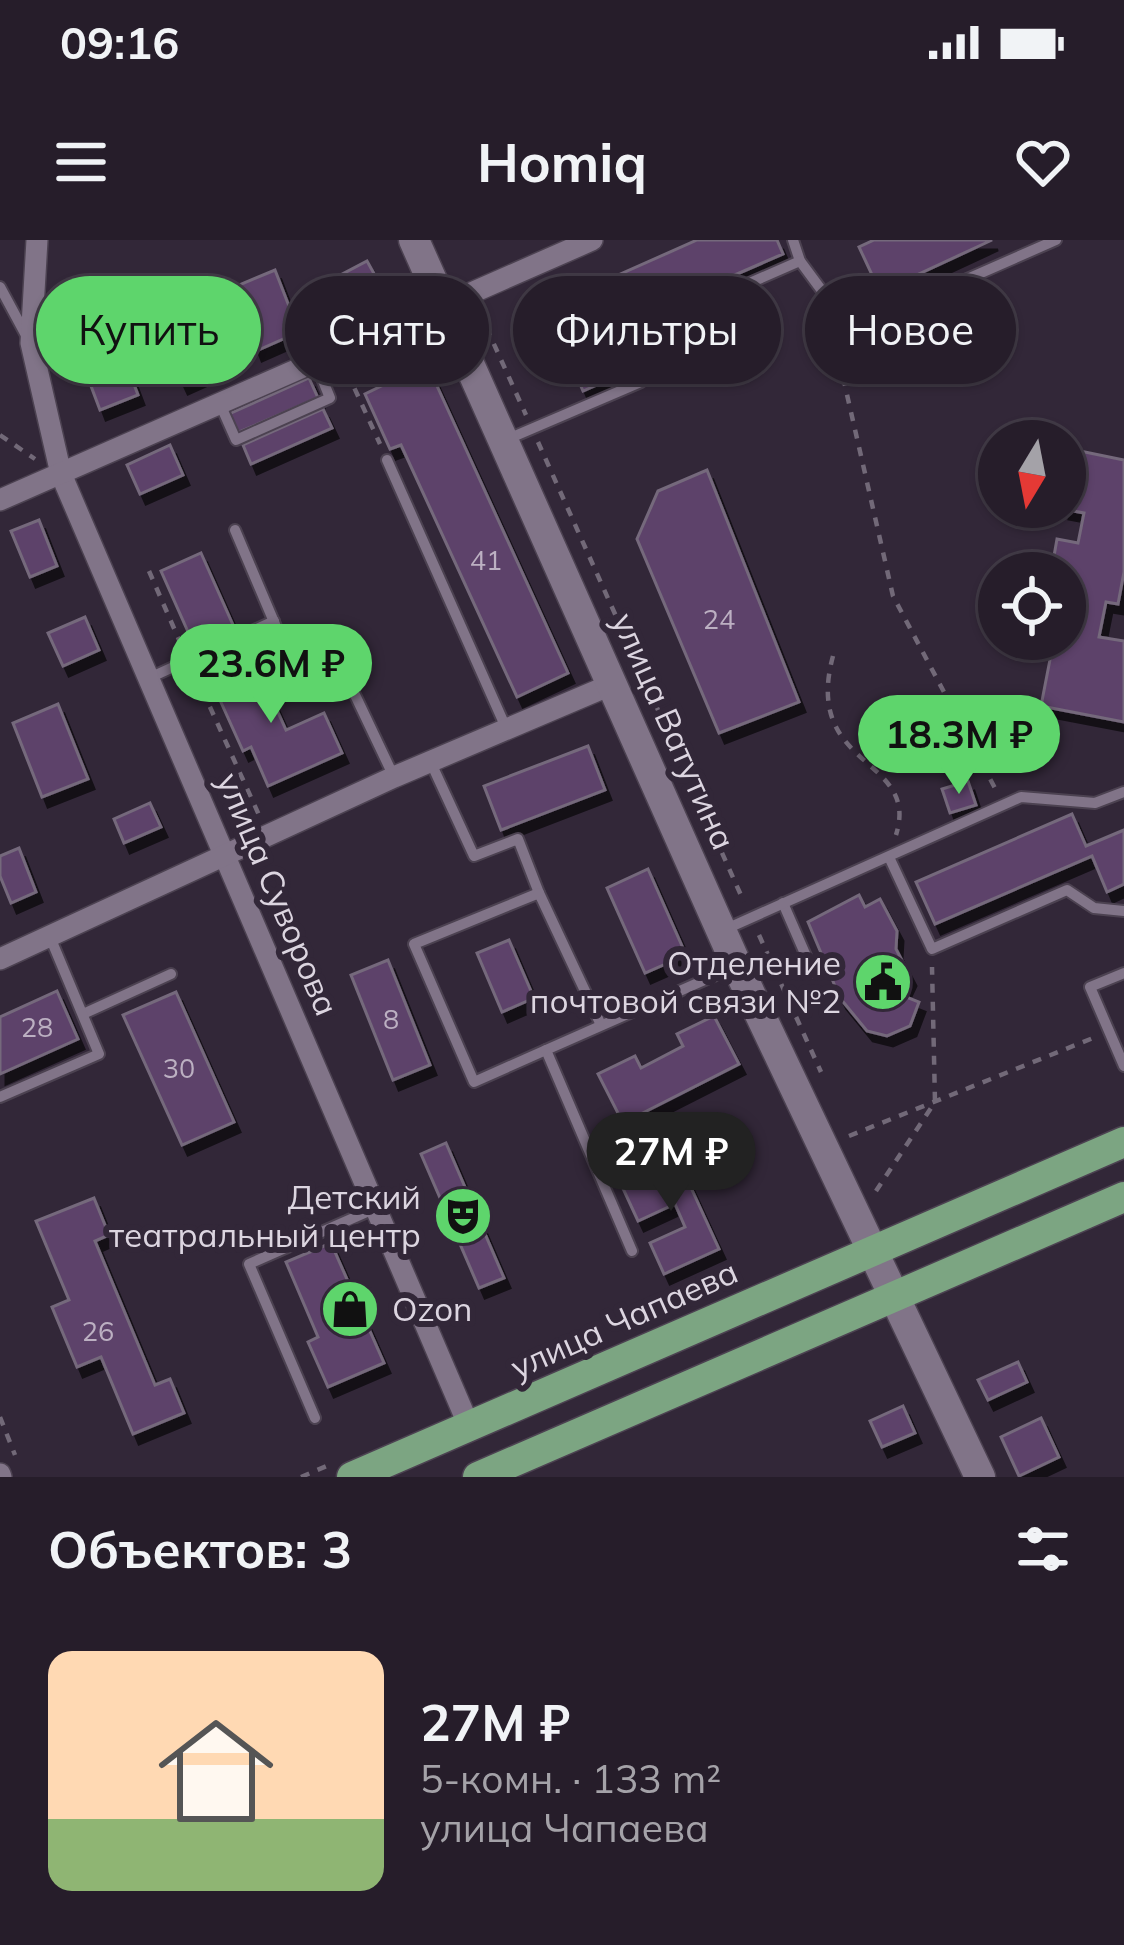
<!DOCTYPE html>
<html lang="ru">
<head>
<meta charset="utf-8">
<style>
	:root { --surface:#261d2a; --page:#2e2632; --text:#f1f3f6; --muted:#a4a2a8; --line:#423b47; --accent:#5ed56c }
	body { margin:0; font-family:Mulish,sans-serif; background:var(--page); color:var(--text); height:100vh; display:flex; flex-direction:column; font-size:45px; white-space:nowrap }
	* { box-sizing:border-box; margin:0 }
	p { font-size:39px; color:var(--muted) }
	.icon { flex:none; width:66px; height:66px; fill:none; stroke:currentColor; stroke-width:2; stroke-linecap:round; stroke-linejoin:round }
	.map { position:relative; height:1237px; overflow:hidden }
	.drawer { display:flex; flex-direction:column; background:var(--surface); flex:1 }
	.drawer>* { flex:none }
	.top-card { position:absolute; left:36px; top:36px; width:1053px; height:108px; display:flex; gap:24px }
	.needle { width:78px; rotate:190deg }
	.buttons { position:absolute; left:978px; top:180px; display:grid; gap:24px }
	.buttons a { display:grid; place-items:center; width:108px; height:108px; border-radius:50%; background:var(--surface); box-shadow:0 3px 9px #0004,0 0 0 3px var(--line); font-size:60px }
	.price { position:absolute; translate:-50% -102px; padding:0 27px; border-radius:42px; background:var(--accent); color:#111; font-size:39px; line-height:78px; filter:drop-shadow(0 3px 6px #0008) }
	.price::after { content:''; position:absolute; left:50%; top:72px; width:36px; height:27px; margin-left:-18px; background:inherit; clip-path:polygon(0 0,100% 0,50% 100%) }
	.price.selected { background:#222; color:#fff }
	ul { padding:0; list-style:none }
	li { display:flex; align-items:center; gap:36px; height:300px; padding:0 48px }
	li+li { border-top:3px solid var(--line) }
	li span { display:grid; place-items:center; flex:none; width:336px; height:240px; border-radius:24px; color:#555 }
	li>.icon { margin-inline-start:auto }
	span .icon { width:144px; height:144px; fill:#fffc; stroke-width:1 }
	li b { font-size:51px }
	h2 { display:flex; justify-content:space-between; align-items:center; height:144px; padding:0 48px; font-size:51px }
	.chip { padding:0 42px; border-radius:54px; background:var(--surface); box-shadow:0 3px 9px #0004,0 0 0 3px var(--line); font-size:42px; line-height:108px }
	.chip.selected { background:var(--accent); color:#111 }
	.status { display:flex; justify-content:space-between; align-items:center; height:84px; padding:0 60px; background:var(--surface); direction:ltr }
	.status svg { height:33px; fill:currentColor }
	header { display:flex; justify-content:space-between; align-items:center; height:156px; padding:0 48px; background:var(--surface); font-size:54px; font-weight:700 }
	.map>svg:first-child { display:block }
</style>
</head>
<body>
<div class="status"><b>09:16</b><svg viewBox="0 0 49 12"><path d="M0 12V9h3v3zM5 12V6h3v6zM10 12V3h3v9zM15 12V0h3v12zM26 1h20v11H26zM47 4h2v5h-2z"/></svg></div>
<header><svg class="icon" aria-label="menu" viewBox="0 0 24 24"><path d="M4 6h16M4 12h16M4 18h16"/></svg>Homiq<svg class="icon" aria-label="heart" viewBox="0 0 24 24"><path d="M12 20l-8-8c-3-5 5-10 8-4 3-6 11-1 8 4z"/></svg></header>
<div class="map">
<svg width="1124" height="1237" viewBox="0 0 1124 1237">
	<defs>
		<filter id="shadow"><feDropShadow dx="6" dy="10" stdDeviation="0" flood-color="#0009"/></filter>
	</defs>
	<rect width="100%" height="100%" fill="#322738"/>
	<g fill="#5d436a" stroke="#75697c" stroke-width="3" filter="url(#shadow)">
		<polygon points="697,0 777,0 783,14 608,90 626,132 583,151 550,74 601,51 598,44"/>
		<polygon points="874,0 992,0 880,52 859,7"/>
		<polygon points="367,21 382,48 347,66 333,39"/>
		<polygon points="275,30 299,92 256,111 232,48"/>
		<polygon points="204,85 222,126 182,144 163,103"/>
		<polygon points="104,89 113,111 93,120 84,98"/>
		<polygon points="427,124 568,433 517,457 401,205 390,209 365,154"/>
		<polygon points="129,131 138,155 100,170 91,146"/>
		<polygon points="309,138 318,158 237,193 229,174"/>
		<polygon points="323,169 332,188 251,224 243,205"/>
		<polygon points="170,205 183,235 140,254 127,225"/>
		<polygon points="1075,210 1124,220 1124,332 1118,364 1106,362 1099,397 1124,401 1124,482 1041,466 1054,399 1065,399 1065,391 1078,393 1084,363 1065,359 1065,333 1051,333 1057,299 1078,303 1084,273 1063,269"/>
		<polygon points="707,230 799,462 719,493 637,299 658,251"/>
		<polygon points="39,280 57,326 30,337 11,291"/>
		<polygon points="201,313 233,385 193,403 161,331"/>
		<polygon points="85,377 99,410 63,426 48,393"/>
		<polygon points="254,419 286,490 324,473 342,513 268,546 251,507 243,511 210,438"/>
		<polygon points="58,464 88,539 42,557 13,483"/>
		<polygon points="588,506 605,550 501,590 484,546"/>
		<polygon points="968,541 976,565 950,573 942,549"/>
		<polygon points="150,563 161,587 124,603 114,579"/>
		<polygon points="1072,574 1086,606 1124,590 1124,644 1107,652 1092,616 935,684 916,642"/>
		<polygon points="19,608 36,652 11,663 0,636 0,616"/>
		<polygon points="648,629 686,715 645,733 607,648"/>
		<polygon points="859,655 865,667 880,659 897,691 896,709 910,736 901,755 919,762 910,786 887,796 867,791 840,758 808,682"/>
		<polygon points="509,700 534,758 502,772 477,713"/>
		<polygon points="388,720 430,825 393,840 351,735"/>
		<polygon points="57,751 78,799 0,834 0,777"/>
		<polygon points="176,752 234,882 182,905 123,775"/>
		<polygon points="714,776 739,824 623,883 598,834 635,816 641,828 683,806 677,794"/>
		<polygon points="446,903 504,1038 479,1048 421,914"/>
		<polygon points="677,917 719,1009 664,1034 650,1003 685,987 675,964 638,981 620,942"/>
		<polygon points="94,958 109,995 95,1001 155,1145 170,1139 184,1173 133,1194 101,1117 77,1127 52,1067 69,1060 36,981"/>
		<polygon points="331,1003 384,1123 328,1147 308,1102 318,1097 286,1022"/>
		<polygon points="1018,1122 1027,1142 988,1160 978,1140"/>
		<polygon points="903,1166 915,1193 882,1207 870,1181"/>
		<polygon points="1041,1178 1059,1217 1019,1236 1001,1197"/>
	</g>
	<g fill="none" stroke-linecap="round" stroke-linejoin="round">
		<defs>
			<g id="lane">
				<polyline points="793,0 800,21 851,90 1056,0"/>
				<polyline points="0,47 27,97"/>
				<polyline points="220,164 236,200 330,158 315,121"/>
				<polyline points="508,199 641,142 626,97 800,21"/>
				<polyline points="387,220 507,490"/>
				<polyline points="235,290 305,455 364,432"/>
				<polyline points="347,438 394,537"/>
				<polyline points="147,439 274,381"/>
				<polyline points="431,523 474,616 518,599 539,653"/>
				<polyline points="889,617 932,709 1067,650 1094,668 1124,671"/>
				<polyline points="783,663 813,732"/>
				<polyline points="726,689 1021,557 1095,563 1124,552"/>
				<polyline points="1124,733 1090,747 1124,826"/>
				<polyline points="83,774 171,734"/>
				<polyline points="546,810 474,842 414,704 539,653 601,785"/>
				<polyline points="0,857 99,814 50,697"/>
				<polyline points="632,1011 546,810 734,727"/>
				<polyline points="315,1178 249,1024 376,968"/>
			</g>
			<g id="street">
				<polyline points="37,0 31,103 61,234 469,1186"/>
				<polyline points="0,260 592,0"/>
				<polyline points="0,719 394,537 615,443"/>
				<polyline points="0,1234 1,1237"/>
			</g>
			<polyline id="secondary" points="414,0 737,726 980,1237"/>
			<g id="primary">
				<polyline points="352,1237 1124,902"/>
				<polyline points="478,1237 1124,957"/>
			</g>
		</defs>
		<use href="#lane" stroke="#4c4251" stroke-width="14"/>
		<use href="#street" stroke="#4c4251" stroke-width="24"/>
		<use href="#secondary" stroke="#4c4251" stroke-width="33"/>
		<use href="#primary" stroke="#4c4251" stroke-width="33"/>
		<g stroke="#726978" stroke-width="4.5" stroke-dasharray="9 9" stroke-linecap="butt">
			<polyline points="479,71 526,175"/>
			<polyline points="835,102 893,356 996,550"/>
			<polyline points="347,132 380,204"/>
			<polyline points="0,195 35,219"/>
			<polyline points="538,202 744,662"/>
			<polyline points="149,331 180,402"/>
			<path d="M833 416C802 530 921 516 896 595"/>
			<polyline points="195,434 259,575"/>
			<polyline points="759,695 821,832"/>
			<polyline points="849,896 1093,798"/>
			<polyline points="876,951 935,862 932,727"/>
			<polyline points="0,1177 15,1215"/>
			<polyline points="301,1237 329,1225"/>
		</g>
		<use href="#lane" stroke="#817488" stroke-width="10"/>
		<use href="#street" stroke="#817488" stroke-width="21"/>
		<use href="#secondary" stroke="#817488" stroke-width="30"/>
		<use href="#primary" stroke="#7ca582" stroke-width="30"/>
	</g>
	<defs>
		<symbol id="civic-disc" viewBox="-11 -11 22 22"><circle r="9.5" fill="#5ed56c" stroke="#322738"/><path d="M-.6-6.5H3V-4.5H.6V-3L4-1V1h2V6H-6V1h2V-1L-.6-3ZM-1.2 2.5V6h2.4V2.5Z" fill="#111"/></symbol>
		<symbol id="theatre-disc" viewBox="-11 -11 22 22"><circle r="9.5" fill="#5ed56c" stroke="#322738"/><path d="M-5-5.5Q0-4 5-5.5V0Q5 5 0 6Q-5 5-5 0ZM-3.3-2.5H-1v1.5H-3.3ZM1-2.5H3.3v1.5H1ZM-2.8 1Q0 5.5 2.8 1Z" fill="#111"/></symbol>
		<symbol id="shop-disc" viewBox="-11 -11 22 22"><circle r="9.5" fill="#5ed56c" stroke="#322738"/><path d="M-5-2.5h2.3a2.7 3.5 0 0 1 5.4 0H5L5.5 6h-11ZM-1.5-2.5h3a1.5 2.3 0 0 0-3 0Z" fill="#111"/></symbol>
	</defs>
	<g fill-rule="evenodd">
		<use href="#civic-disc" x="850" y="709" width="66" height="66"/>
		<use href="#theatre-disc" x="430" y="943" width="66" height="66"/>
		<use href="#shop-disc" x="317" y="1036" width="66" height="66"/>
	</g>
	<g text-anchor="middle" stroke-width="12" stroke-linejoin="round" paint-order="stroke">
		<g font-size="27" fill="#bcb0c2">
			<text x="486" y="330">41</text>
			<text x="719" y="389">24</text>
			<text x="391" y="789">8</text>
			<text x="37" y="797">28</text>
			<text x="179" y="838">30</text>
			<text x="98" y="1101">26</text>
		</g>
		<g font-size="33" fill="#dcd5e0" stroke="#322738">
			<text transform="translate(674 491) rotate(66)" y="12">улица Ватутина</text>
			<text transform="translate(278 654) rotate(67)" y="12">улица Суворова</text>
			<text transform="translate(624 1079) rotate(-24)" y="12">улица Чапаева</text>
		</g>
		<g font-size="33" fill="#dcd5e0" stroke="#322738" text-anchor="end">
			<text x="841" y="735">Отделение<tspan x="841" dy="38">почтовой связи №2</tspan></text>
			<text x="421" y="969">Детский<tspan x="421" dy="38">театральный центр</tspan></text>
			<text x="392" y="1081" text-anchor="start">Ozon</text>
		</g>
	</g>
</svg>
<div class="buttons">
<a><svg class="needle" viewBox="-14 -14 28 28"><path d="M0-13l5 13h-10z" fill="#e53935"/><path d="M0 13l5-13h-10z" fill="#a4a2a8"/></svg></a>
<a><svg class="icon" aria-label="locate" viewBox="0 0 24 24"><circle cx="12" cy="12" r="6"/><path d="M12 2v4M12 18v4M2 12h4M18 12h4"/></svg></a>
</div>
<b class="price" style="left:271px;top:486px">23.6M ₽</b>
<b class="price" style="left:959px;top:557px">18.3M ₽</b>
<b class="price selected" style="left:671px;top:974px">27M ₽</b>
<div class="top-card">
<a class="chip selected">Купить</a>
<a class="chip">Снять</a>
<a class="chip">Фильтры</a>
<a class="chip">Новое</a>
</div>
</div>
<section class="drawer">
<h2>Объектов: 3<svg class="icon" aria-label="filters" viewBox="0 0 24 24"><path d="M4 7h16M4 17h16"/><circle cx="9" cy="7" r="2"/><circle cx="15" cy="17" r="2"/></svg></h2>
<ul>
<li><span style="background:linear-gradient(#ffd9b3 70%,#8fb573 0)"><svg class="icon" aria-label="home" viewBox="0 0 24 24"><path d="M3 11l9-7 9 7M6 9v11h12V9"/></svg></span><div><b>27M ₽</b><p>5-комн. · 133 m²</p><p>улица Чапаева</p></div></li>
</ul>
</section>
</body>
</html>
